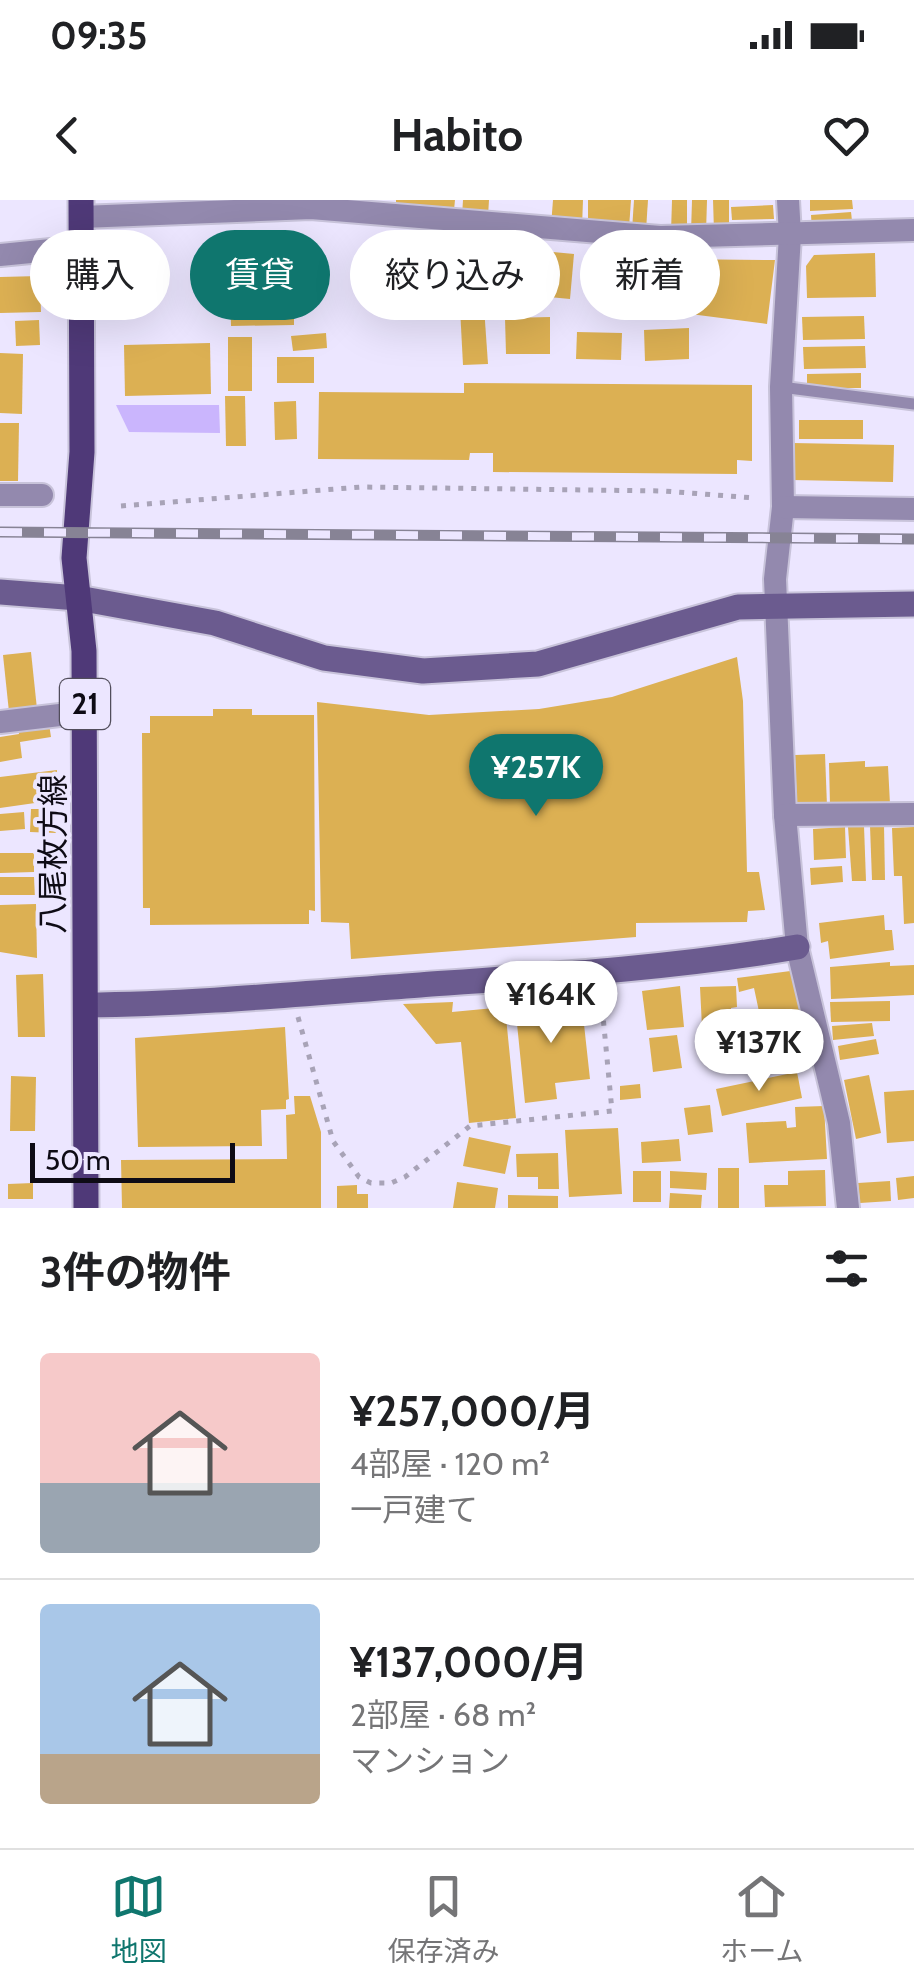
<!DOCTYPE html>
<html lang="ja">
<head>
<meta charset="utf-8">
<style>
	:root { --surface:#fff; --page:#f6f6f6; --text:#202124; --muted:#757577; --line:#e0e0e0; --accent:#0f766e }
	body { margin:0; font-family:Cabin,"Noto Sans JP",sans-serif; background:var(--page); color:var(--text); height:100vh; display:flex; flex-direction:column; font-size:38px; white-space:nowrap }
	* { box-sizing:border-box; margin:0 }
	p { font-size:32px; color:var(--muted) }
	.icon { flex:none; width:55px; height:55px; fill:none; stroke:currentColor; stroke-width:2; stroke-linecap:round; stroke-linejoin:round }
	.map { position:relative; height:1008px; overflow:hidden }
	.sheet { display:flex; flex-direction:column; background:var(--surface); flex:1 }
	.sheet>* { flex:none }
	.top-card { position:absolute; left:30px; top:30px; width:855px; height:90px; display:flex; gap:20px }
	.scale { position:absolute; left:30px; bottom:25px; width:205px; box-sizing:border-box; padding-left:10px; border:5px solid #0e0b15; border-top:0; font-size:28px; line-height:35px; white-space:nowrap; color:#0e0b15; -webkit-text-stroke:8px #ece6ff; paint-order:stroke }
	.price { position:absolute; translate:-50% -85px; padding:0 22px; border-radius:35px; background:#fff; color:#222; font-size:32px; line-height:65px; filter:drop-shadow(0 2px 5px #0008) }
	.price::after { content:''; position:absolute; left:50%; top:60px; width:30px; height:22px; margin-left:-15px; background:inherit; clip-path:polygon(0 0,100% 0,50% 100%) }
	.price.selected { background:var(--accent); color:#fff }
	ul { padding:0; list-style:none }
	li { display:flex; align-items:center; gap:30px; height:250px; padding:0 40px }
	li+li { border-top:2px solid var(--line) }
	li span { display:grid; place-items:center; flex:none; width:280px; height:200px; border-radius:10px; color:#555 }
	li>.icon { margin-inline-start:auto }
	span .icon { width:120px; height:120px; fill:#fffc; stroke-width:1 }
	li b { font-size:42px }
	h2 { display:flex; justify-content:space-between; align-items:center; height:120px; padding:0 40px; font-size:42px }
	.pill { padding:0 35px; border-radius:45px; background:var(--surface); box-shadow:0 10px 40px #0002; font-size:35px; line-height:90px }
	.pill.selected { background:var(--accent); color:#fff }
	.status { display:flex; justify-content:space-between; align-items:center; height:70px; padding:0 50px; background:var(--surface); direction:ltr }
	.status svg { height:28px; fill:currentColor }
	header { display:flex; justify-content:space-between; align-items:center; height:130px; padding:0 40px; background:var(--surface); font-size:45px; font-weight:800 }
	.tab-bar { display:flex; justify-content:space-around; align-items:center; height:140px; border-top:2px solid var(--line); background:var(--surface); font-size:28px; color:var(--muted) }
	.tab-bar a { display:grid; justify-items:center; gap:5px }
	.tab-bar .selected { color:var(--accent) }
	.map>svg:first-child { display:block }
</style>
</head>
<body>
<div class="status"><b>09:35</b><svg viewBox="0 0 49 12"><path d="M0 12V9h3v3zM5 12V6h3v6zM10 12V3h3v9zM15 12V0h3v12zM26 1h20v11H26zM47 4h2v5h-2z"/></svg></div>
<header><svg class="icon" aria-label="back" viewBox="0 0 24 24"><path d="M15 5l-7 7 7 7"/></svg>Habito<svg class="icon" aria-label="heart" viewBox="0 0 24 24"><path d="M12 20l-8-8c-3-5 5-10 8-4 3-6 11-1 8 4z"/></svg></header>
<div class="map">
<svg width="914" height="1008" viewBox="0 0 914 1008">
	<rect width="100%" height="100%" fill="#ece6ff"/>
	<polygon fill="#cab5fd" points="116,205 219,205 220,233 129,232"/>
	<g fill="#dcb053">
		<polygon points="396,0 455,0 454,10 396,7"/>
		<polygon points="463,0 489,0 488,16 462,15"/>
		<polygon points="553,0 583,0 582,27 551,26"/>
		<polygon points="588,0 631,0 629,28 588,27"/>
		<polygon points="634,0 648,0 646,30 632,30"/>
		<polygon points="672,0 687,0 687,32 671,32"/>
		<polygon points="692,0 707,0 706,32 691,32"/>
		<polygon points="713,0 729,0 729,32 714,32"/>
		<polygon points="810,0 852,0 853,9 810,11"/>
		<polygon points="773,5 774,19 732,20 731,7"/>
		<polygon points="851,12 853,29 812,31 811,15"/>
		<polygon points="470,47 544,54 540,104 466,97"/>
		<polygon points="553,52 574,54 570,99 549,97"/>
		<polygon points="875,53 876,97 807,98 806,66 814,55"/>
		<polygon points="668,59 775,60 767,124 667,111"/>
		<polygon points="40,76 41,112 0,113 0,77"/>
		<polygon points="294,91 294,125 231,126 230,92"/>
		<polygon points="484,107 488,164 463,165 460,108"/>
		<polygon points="864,116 865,139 803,140 802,117"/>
		<polygon points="550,117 550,154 506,154 505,118"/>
		<polygon points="39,120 40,145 16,146 15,121"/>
		<polygon points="689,128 689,159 645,161 644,130"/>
		<polygon points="577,132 622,133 621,160 576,159"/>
		<polygon points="326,133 327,148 293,151 291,136"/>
		<rect x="228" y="137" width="24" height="54"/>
		<polygon points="210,143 211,194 125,196 124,145"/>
		<polygon points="865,146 866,168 804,169 803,147"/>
		<polygon points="0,153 23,154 22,214 0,213"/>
		<rect x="277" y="157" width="37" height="26"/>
		<polygon points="861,173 861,188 807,188 807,174"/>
		<polygon points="464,183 752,185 752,261 737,260 737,274 493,272 493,253 470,253 469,260 318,259 319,192 464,193"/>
		<polygon points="225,196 245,196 246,246 226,246"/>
		<polygon points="296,201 297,239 275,240 274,202"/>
		<rect x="799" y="220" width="64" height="19"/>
		<polygon points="0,223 19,223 18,281 0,281"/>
		<polygon points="793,243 894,245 893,282 792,280"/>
		<polygon points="31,452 37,509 9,512 3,455"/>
		<polygon points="737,457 743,501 747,672 759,672 765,710 748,711 747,722 636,723 636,737 351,759 349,723 321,722 317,502 429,515 539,509 612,497"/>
		<polygon points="213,509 252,509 252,515 314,515 315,711 309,710 309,724 150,725 150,708 143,708 142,533 150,533 150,516 213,516"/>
		<polygon points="49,524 51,537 20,542 22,558 0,562 0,537 19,534 18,529"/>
		<polygon points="825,554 827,606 797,607 795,555"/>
		<polygon points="865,561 865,567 888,566 890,604 830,606 829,563"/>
		<polygon points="57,570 56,600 0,608 0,577"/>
		<polygon points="31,609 56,609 56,633 30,632"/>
		<polygon points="24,612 25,629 0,631 0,614"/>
		<polygon points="884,625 885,680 872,680 870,626"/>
		<polygon points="864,626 866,681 852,681 848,627"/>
		<polygon points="845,627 846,658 814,660 813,629"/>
		<polygon points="914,627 914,723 904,724 902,676 894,676 892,628"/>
		<polygon points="0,653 34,653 34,672 0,673"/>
		<polygon points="842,666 843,682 811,685 810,668"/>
		<polygon points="0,677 34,677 35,695 0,695"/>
		<polygon points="36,704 37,758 0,752 0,705"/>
		<polygon points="884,715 885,730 892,730 894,750 830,759 828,741 821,743 819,723"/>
		<polygon points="890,762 890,766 914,765 914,795 831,799 830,767"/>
		<polygon points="798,770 804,815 761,821 754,788 739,792 737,778"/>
		<polygon points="43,774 45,837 18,837 16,775"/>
		<polygon points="680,786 684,827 647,830 642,791"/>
		<polygon points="736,786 737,807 731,808 732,826 702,827 700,787"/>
		<polygon points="581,797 590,879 555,883 557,899 525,903 515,804"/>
		<polygon points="890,801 890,821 831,822 830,802"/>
		<polygon points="453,802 452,812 505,807 516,918 469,923 461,842 436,844 403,804"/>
		<polygon points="804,822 812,855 784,861 777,829"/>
		<polygon points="872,823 874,836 833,840 832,826"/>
		<polygon points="285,827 289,899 286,900 286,909 261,910 262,946 138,947 135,838"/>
		<polygon points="677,835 682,868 653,872 649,838"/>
		<polygon points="770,838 775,863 733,873 728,847"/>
		<polygon points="876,839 879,854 840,860 838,846"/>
		<polygon points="797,872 802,898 722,916 716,889"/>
		<polygon points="869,875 881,933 856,939 844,880"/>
		<polygon points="11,876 36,877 35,931 10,931"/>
		<polygon points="640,884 641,898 620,900 620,886"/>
		<polygon points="914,890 914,941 887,943 884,892"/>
		<polygon points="294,896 310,896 321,932 321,1008 122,1008 121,960 287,959 286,915 295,914"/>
		<polygon points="710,905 713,932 688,935 684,908"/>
		<polygon points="824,906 827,959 749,963 746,923 786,921 787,928 796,927 795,907"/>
		<polygon points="618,928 622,994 569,997 565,930"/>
		<polygon points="469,937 511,946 505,974 463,966"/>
		<polygon points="679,939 681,961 642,963 641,942"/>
		<polygon points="558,953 559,989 538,989 538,977 517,977 516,954"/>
		<rect x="718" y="968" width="21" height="40"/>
		<polygon points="825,970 826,1006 765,1007 764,985 788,985 788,971"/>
		<rect x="633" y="971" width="28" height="31"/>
		<polygon points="670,971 707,973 706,990 670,988"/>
		<polygon points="914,976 914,998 898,1000 896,978"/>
		<polygon points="890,981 891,1001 860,1003 858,983"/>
		<polygon points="457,982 498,988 495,1008 453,1008"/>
		<polygon points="33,983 33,999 8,999 8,984"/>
		<polygon points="357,985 357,994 368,994 368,1008 337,1008 337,986"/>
		<polygon points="670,993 702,995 701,1008 669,1008"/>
		<polygon points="508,995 558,996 558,1008 508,1008"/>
	</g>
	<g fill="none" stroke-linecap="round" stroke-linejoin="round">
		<defs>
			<polyline id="lane" points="781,187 914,204"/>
			<g id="street">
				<polyline points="788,0 790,35 781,187 783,307 775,379 785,615 797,747 839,923 848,1008"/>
				<polyline points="81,17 311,8 660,37 914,30"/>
				<polyline points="0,55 81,47"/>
				<polyline points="0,295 42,295"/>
				<polyline points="783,307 914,309"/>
				<polyline points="0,522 85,512"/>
				<polyline points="785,615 914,614"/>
			</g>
			<g id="secondary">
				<polyline points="0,392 78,398 215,423 324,458 423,471 538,464 738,407 914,404"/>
				<path d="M86 805C197 804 309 793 420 785 546 776 672 768 797 747"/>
			</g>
			<polyline id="primary" points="81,0 82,252 74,358 84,451 86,1008"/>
		</defs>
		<use href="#lane" stroke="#c8c3da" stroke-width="15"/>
		<use href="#street" stroke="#c8c3da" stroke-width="26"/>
		<use href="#secondary" stroke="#c8c3da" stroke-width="29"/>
		<use href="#primary" stroke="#c8c3da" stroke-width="29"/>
		<g stroke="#a8a3b7" stroke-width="5" stroke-dasharray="5 8" stroke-linecap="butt">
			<polyline points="121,306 361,287 664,291 754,298"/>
			<polyline points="298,817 333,941 359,977 371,983 391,983 405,977 470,926 612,911 601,795"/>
		</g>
		<use href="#lane" stroke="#9389ae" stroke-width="11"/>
		<use href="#street" stroke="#9389ae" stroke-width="22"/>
		<use href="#secondary" stroke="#6b5b8f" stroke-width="25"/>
		<use href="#primary" stroke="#4f3978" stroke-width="25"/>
		<defs>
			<polyline id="rail" points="0,332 914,339"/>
		</defs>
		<use href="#rail" stroke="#878395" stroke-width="11"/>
		<use href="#rail" stroke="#ece6ff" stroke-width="8" stroke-dasharray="22" stroke-linecap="butt"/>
	</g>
	<g text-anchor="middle" stroke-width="8" stroke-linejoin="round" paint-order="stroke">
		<rect fill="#ece6ff" stroke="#514d5b" stroke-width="2.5" x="60" y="479" width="50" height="50" rx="8"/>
		<g font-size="30" font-weight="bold" fill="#0e0b15">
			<text x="85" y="514">21</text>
		</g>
		<g font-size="32" fill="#0e0b15" stroke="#ece6ff">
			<text transform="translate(53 654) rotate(-90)" y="11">八尾枚方線</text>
		</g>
	</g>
</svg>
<div class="scale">50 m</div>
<b class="price selected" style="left:536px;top:619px">¥257K</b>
<b class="price" style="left:551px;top:846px">¥164K</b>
<b class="price" style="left:759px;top:894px">¥137K</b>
<div class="top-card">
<a class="pill">購入</a>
<a class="pill selected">賃貸</a>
<a class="pill">絞り込み</a>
<a class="pill">新着</a>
</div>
</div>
<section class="sheet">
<h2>3件の物件<svg class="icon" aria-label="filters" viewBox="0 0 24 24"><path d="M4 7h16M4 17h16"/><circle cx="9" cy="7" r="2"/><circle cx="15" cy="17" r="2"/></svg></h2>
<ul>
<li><span style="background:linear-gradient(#f6c9c9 65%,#9aa5b1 0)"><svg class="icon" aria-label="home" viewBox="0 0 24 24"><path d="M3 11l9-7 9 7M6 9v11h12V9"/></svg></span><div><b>¥257,000/月</b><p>4部屋 · 120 m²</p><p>一戸建て</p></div></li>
<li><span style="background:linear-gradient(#a9c7e8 75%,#b9a48a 0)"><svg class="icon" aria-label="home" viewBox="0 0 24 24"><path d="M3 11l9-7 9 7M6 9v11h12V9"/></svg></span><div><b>¥137,000/月</b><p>2部屋 · 68 m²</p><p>マンション</p></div></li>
</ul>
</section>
<nav class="tab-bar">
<a class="selected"><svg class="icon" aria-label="map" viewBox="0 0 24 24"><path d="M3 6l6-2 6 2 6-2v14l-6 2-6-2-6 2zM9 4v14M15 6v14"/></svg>地図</a>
<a><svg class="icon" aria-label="saved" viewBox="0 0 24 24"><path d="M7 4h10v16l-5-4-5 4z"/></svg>保存済み</a>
<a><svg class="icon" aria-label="home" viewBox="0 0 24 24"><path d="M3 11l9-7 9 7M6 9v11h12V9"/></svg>ホーム</a>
</nav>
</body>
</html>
